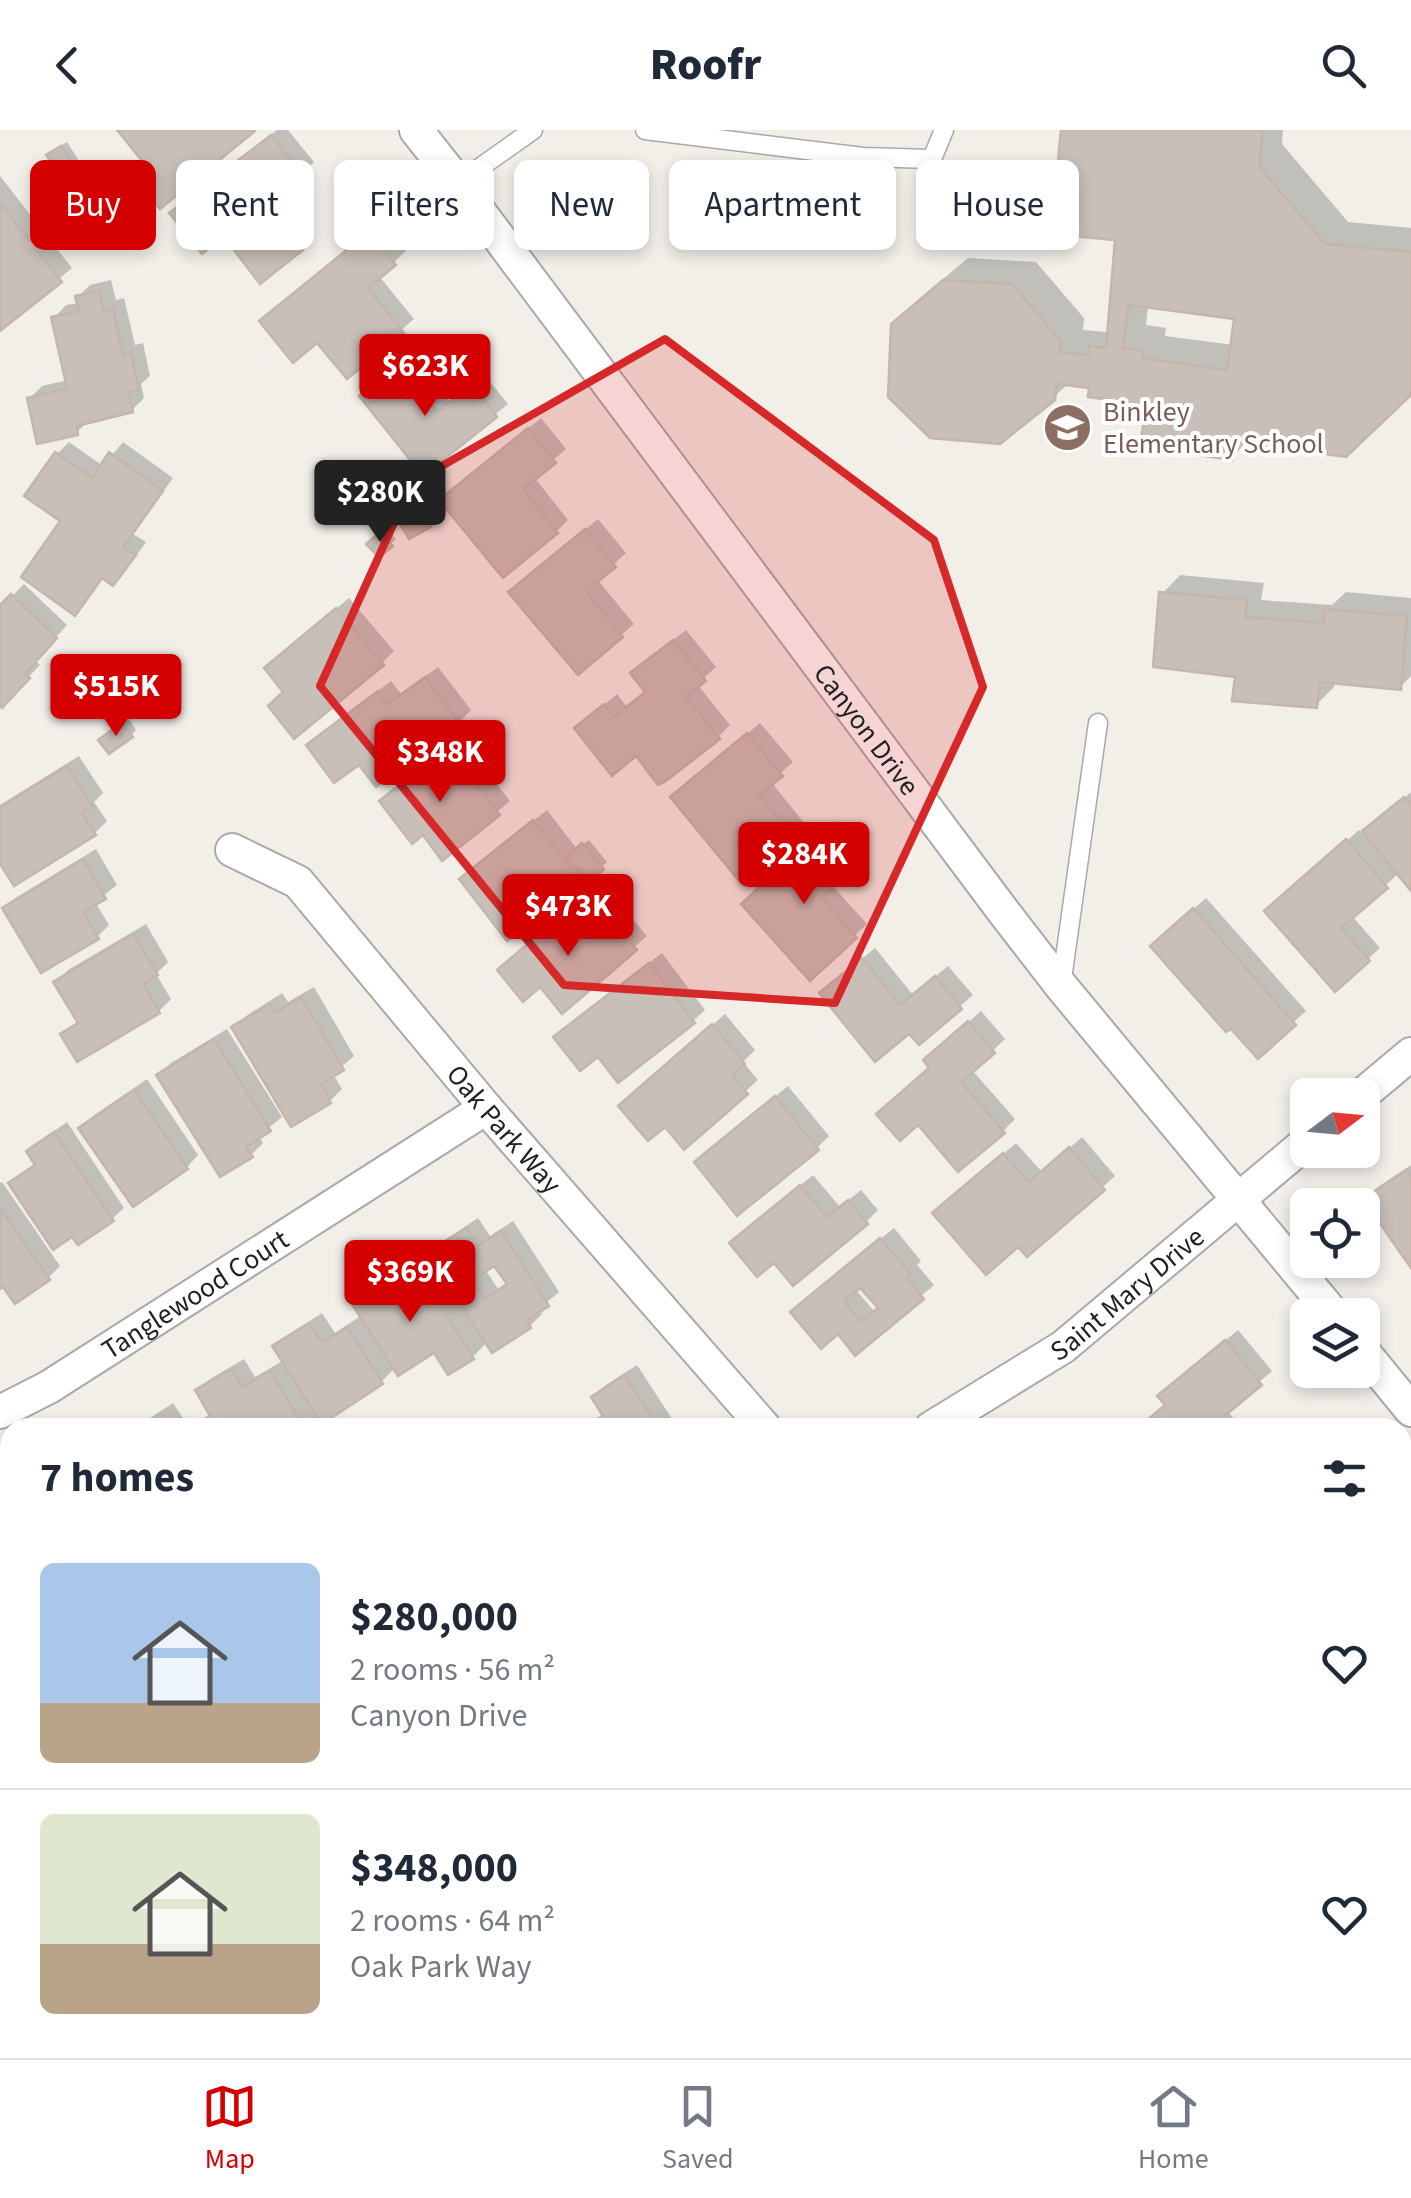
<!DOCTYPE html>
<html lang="en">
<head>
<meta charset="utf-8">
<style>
	:root { --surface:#fff; --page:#f2f2f3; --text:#1f2937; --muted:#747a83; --line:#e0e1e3; --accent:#d40000 }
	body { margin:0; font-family:"Source Sans 3",sans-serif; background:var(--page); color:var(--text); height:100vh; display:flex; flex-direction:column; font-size:38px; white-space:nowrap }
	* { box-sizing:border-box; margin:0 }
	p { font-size:32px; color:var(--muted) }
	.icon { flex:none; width:55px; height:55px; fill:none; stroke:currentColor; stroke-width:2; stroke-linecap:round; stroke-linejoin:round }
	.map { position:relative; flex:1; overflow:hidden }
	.sheet { position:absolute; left:0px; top:1288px; width:1412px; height:642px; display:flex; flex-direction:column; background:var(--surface); border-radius:30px 30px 0 0; box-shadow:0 5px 15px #0003 }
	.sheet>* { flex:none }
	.banner { position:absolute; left:30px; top:30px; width:1352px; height:90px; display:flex; gap:20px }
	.needle { width:65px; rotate:74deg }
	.tools { position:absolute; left:1290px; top:948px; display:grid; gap:20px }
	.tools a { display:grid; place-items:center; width:90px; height:90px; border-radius:15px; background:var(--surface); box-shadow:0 5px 15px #0003; font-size:50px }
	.price { position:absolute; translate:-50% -85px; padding:0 22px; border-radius:10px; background:var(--accent); color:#fff; font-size:32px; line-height:65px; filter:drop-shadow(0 2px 5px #0008) }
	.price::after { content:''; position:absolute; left:50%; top:60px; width:30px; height:22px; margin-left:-15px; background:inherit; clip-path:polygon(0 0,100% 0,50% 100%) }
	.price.active { background:#222; color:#fff }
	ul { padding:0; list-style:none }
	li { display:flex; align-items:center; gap:30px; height:250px; padding:0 40px }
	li+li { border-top:2px solid var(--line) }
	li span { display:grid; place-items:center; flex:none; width:280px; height:200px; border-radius:15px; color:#555 }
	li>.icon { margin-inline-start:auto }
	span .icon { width:120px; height:120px; fill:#fffc; stroke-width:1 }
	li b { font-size:42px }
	h2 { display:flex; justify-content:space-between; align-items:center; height:120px; padding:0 40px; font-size:42px }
	.chip { padding:0 35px; border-radius:15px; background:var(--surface); box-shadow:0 5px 15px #0003; font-size:35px; line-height:90px }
	.chip.active { background:var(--accent); color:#fff }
	header { display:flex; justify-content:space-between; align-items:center; height:130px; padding:0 40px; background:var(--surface); font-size:45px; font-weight:800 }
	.tab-bar { display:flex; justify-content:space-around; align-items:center; height:140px; border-top:2px solid var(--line); background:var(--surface); font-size:28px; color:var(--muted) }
	.tab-bar a { display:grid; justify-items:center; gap:5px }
	.tab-bar .active { color:var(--accent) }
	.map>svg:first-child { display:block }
</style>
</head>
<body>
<header><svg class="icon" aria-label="back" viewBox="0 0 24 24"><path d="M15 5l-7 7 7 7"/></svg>Roofr<svg class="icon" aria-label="search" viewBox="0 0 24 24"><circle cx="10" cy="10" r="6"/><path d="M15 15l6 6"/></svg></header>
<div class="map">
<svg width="1411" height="1928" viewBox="0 0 1411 1928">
	<defs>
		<pattern id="park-tufts" width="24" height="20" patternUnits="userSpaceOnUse" patternTransform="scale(2.5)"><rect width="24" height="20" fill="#c8facc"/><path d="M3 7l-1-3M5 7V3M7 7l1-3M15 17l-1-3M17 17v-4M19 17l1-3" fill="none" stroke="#acd6af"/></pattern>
	</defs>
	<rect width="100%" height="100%" fill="#f2efe9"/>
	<g fill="url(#park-tufts)">
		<polygon points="0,1654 10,1668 10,1920 324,1920 324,1928 0,1928"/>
		<polygon points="431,1920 615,1920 604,1928 419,1928"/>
	</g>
	<g fill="#0003" fill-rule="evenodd">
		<polygon points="277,0 288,0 314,32 279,62 314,107 261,151 224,103 185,72"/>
		<path d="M1064 0H1283L1282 14 1348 92 1411 98V262L1248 311 1232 327 1149 273 1091 256 1069 253 1053 268 893 195 917 171 968 128 1036 132 1084 188 1083 200 1106 202 1110 198 1118 108ZM1148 175 1237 187 1233 215 1165 206 1166 198 1146 195Z"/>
		<polygon points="67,12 78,29 61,43 54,20"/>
		<polygon points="0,46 72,138 0,197"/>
		<polygon points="382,92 406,121 379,146 414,189 348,246 317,209 275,180"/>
		<polygon points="111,150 116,170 124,168 135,215 143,213 150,246 141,254 144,268 132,280 89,290 77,302 30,268 42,256 68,250 54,188 66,175 79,173 78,167 90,155"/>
		<polygon points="413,224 450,272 484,244 508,274 423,343 362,266"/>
		<polygon points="541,288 566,319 534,347 568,390 556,402 454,359"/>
		<polygon points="69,312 103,336 123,312 173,348 133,404 146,412 125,441 113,453 104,447 87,471 75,483 64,391 28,365 57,324"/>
		<polygon points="415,356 434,390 429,395 396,367"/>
		<polygon points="598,389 626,423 597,449 634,494 578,542 523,450"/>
		<polygon points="386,398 396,409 380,424 370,414"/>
		<polygon points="1180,445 1264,453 1261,470 1332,475 1346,462 1411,468 1411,546 1400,557 1335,551 1334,557 1316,575 1238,545 1162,464"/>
		<polygon points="24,454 67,495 35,530 40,535 2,575 0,572 0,479"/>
		<polygon points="349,468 394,521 382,533 286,562 279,527"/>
		<polygon points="686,500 716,537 697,554 730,595 718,607 636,623 577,598 617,564 627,577 647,561 645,532"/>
		<polygon points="438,537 471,580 459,592 377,654 360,631 309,615 321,603 391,551 401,564"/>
		<polygon points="129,589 136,600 131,606 107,605"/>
		<polygon points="760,593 793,632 771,652 805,694 741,749 685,655"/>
		<polygon points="460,607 510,671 443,727 394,659"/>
		<polygon points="79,626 103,663 94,672 107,691 95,703 15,753 0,729 0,675"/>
		<polygon points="1411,662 1411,757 1399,743 1352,786 1380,818 1336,858 1280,769 1359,700 1363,704"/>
		<polygon points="547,680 577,719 589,710 607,732 589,748 586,744 508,807 474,737"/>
		<polygon points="833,691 864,724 831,754 867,794 811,847 756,762"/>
		<polygon points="96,719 117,755 95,772 109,795 97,807 5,779 17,767"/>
		<polygon points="613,766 647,806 562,880 540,854 512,828 578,772 589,786"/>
		<polygon points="1206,768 1306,881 1258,925 1165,804"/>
		<polygon points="146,794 168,832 156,844 171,869 159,881 63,904 79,890 56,852 68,840"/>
		<polygon points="875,818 913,865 948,836 973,865 919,912 909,900 834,852"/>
		<polygon points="662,823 705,880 693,891 599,923 568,895"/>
		<polygon points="314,857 354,926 333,944 342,959 330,971 234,898 246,886 282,863 288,872"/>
		<polygon points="981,881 1005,909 972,940 1015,989 1003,1001 932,937 938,919"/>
		<polygon points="725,884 755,920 743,932 758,950 684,1016 633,964"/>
		<polygon points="227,899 282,987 259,1006 263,1013 251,1025 220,1044 159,945 171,933"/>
		<polygon points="147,949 198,1025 187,1037 133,1074 81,998 93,986"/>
		<polygon points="788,956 829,1006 817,1018 709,1021"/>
		<polygon points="67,992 124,1078 112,1089 12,1054 36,1033 29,1022 41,1010"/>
		<polygon points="1082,1007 1115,1046 1027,1124 1018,1114 948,1072 1016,1013 1042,1042"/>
		<polygon points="1411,1035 1411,1134 1366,1069 1378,1057"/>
		<polygon points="813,1045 840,1077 861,1060 878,1080 866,1092 744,1101"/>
		<polygon points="2,1052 60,1136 48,1148 4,1154 0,1156 0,1053"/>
		<path d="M478 1088 490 1106 513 1091 559 1162 539 1179 542 1184 530 1196 487 1212 473 1227 449 1242 435 1219 396 1237 381 1252 320 1292 324 1298H135L173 1273 189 1297 212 1283 198 1261 210 1249 244 1229 255 1247 284 1230 276 1217 288 1205 322 1183 335 1203 362 1185 351 1169 363 1157 399 1134 410 1151 436 1133 430 1123 442 1112ZM495 1133 508 1152 498 1159 485 1139Z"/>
		<path d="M894 1098 921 1131 917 1135 934 1155 856 1222 838 1201 806 1170ZM860 1154 880 1177 875 1182 855 1159Z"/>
		<polygon points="1238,1200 1272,1241 1227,1280 1241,1298 1139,1298 1167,1274 1172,1254"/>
		<polygon points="637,1235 678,1298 583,1298 604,1283 594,1267 606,1255"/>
		<polygon points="1402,1681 1411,1691 1411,1719 1402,1726"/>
		<rect x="327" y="1920" width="46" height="8"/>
		<polygon points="672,1920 734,1920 740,1928 748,1920 844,1920 836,1928 679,1928"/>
		<polygon points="1201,1920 1210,1928 1192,1928"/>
	</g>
	<g fill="#c7bfb8" stroke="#c4b6ab" stroke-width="2.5" fill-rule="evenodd">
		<polygon points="117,0 254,0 255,1 160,79 135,49 148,38"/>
		<path d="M1061 0H1262L1260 38 1325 114 1411 122V265L1346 327 1235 312 1233 330 1140 317 1146 275 1088 267 1089 258 1057 254 1055 270 1000 314 930 308 888 267 891 194 943 150 1012 154 1061 212 1060 222 1088 225 1089 216 1106 218 1115 110 1051 104ZM1129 175 1234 189 1227 240 1143 228 1144 221 1123 218Z"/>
		<polygon points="271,5 303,46 267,74 303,120 260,154 224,107 202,124 169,83"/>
		<polygon points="61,16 74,37 60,46 46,25"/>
		<polygon points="0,73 62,152 0,201"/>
		<polygon points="369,102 396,135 368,158 404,203 347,249 317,213 293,233 259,191"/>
		<polygon points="99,161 104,181 113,179 123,226 131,223 139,260 129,262 133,282 77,296 78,305 37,314 27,268 67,258 51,187 79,181 75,166"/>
		<polygon points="400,234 437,282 471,254 497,287 423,346 359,266"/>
		<polygon points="528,298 556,333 523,359 558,403 503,448 439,370"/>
		<polygon points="55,322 92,348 109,322 163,361 123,417 136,425 113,456 102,448 75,486 21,447 60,391 24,366"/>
		<polygon points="409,360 431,397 409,409 388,372"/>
		<polygon points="585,399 616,437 586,461 623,507 578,545 508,462"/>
		<polygon points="380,402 393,416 379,427 366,414"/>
		<polygon points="1159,462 1247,470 1245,487 1324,493 1325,479 1407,486 1401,560 1320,552 1317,578 1232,571 1235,547 1153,537"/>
		<polygon points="11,464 57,508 25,544 30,548 2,578 0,576 0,475"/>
		<polygon points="336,478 384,535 294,609 268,576 283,562 264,538"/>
		<polygon points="673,510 706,551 686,566 720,609 666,651 658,655 636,626 612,646 574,598 604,574 614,587 645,562 630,543"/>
		<polygon points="425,547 460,594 376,657 359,635 334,653 306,615 378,561 388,574"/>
		<polygon points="122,593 133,607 109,624 98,610"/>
		<polygon points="747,603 783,646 759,665 795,708 741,753 670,667"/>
		<polygon points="447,617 500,685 442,731 423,705 412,714 379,671"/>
		<polygon points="67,636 93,677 82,683 96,705 14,756 0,734 0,677"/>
		<polygon points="1404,667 1411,675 1411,761 1362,701"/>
		<polygon points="533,690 582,752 507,811 459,749"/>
		<polygon points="820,701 854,738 821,767 857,808 810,851 741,774"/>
		<polygon points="1346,709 1388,758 1341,798 1370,831 1335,862 1264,781"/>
		<polygon points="582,713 604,739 589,752 567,726"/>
		<polygon points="83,729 106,769 83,782 99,809 41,843 2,778"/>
		<polygon points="600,776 637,820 562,884 540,857 523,872 497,840 565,782 576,796"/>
		<polygon points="1193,778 1296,895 1258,929 1231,899 1226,902 1150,816"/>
		<polygon points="133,804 158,845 143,854 160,883 77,932 60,904 78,893 53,852"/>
		<polygon points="862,828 900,875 935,846 962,879 919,915 909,904 875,932 819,863"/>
		<polygon points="649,833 695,893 618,953 598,927 580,941 553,907"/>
		<polygon points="301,867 344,940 321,954 331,973 291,997 231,897 270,874 275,883"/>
		<polygon points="968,891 995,923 961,952 1005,1003 958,1042 918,995 900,1011 876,984 929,938 923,930"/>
		<polygon points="712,894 745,934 732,945 748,964 684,1020 665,997 648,1011 618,976"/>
		<polygon points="214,909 271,1001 246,1017 253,1027 220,1047 156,945"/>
		<polygon points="134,960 188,1039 133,1077 78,998"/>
		<polygon points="775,966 819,1020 737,1086 694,1032"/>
		<polygon points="54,1002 114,1091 78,1115 72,1107 53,1120 8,1053 35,1035 26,1021"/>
		<polygon points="1069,1017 1105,1060 1027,1127 1018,1117 986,1145 932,1083 1003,1023 1029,1052"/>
		<polygon points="1406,1040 1411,1047 1411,1138 1363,1069"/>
		<polygon points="800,1055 827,1087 848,1070 868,1094 793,1156 774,1133 757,1147 729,1113"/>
		<polygon points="0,1078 50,1150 15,1174 3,1157 0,1159"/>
		<path d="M466 1098 477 1116 501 1101 549 1176 527 1190 531 1198 492 1223 427 1123ZM494 1136 507 1154 485 1169 473 1150Z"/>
		<path d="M880 1108 911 1144 906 1148 924 1169 855 1226 838 1204 821 1219 790 1182ZM860 1158 878 1178 861 1192 844 1171Z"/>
		<polygon points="386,1144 397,1161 421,1145 474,1229 448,1245 434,1223 398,1246 348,1168"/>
		<polygon points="309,1193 322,1213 347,1197 383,1254 322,1294 272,1216"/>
		<polygon points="1225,1210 1262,1255 1216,1293 1220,1298 1138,1298 1165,1275 1157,1266"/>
		<polygon points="231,1239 243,1257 270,1241 305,1298 217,1298 195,1260"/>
		<polygon points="624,1245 659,1298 585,1298 603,1286 591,1267"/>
		<polygon points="161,1283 170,1298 138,1298"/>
		<polygon points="10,1402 10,1486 0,1472 0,1410"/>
		<polygon points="1411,1417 1411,1487 1402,1494 1402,1424"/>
		<polygon points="1411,1512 1411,1582 1402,1571 1402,1519"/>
		<polygon points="1402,1707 1411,1717 1411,1722 1402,1729"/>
		<polygon points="1411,1743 1411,1843 1402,1850 1402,1750"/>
		<polygon points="1411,1861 1411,1895 1402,1884 1402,1867"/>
		<rect x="324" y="1920" width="38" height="8"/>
		<polygon points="669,1920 712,1920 719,1928 675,1928"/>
		<polygon points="745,1920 829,1920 836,1928 740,1928 739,1926"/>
	</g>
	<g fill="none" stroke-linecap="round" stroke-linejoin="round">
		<defs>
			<g id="service">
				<polyline points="645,0 863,27 932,29 944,0"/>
				<polyline points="458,53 533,0"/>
				<polyline points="1061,856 1098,593"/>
			</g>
			<g id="minor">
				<path id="s1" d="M416 0 458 53 1003 781 1061 856 1334 1185"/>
				<path id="s2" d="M232 720 298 752 486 978 765 1298"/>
				<polyline points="1362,965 1411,924"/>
				<polyline points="1362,1220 1411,1280"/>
				<path id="s3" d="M0 1282 49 1257 486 978"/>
				<path id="s4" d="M931 1298 1063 1217 1308 1011"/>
				<polyline points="1287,1920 1294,1928"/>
				<polyline points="1014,1928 1024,1920"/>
			</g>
		</defs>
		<use href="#service" stroke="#a9a9a9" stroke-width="21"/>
		<use href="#minor" stroke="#a9a9a9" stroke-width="36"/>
		<use href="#service" stroke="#fff" stroke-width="18"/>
		<use href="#minor" stroke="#fff" stroke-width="32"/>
	</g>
	<path fill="#d62828" fill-opacity="0.2" stroke="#d62828" stroke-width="8" stroke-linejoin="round" d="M665 209 934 410 983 557 835 873 564 855 320 556 412 353Z"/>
	<defs>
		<symbol id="school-disc" viewBox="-11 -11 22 22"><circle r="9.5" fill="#8d6e63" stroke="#fff"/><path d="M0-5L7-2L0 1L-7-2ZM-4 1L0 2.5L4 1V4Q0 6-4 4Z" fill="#fff"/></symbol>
	</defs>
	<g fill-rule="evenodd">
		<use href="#school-disc" x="1040" y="270" width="55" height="55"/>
	</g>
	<g text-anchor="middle" stroke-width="8" stroke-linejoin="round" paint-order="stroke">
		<g font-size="28" fill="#785e54" stroke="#fff" text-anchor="start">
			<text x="1103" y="291">Binkley<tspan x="1103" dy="32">Elementary School</tspan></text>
		</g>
		<g font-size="28" fill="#222" stroke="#fff">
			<text dy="10" stroke="none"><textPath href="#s1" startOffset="750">Canyon Drive</textPath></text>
			<text dy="10" stroke="none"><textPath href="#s2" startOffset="395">Oak Park Way</textPath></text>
			<text dy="10" stroke="none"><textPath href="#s4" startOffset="238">Saint Mary Drive</textPath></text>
			<text dy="10" stroke="none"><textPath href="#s3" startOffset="228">Tanglewood Court</textPath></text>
		</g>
	</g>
</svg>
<div class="tools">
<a><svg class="needle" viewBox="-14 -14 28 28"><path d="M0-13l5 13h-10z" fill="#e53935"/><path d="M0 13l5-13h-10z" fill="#747a83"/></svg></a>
<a><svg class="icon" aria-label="locate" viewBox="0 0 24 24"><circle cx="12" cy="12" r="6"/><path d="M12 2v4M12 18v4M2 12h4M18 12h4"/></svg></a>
<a><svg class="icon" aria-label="layers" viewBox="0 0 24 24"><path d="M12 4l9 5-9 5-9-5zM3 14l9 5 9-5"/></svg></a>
</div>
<b class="price" style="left:425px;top:289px">$623K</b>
<b class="price active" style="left:380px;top:415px">$280K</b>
<b class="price" style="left:116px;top:609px">$515K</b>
<b class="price" style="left:440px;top:675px">$348K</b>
<b class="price" style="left:804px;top:777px">$284K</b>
<b class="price" style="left:568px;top:829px">$473K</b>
<b class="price" style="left:410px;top:1195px">$369K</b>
<div class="banner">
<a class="chip active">Buy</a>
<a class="chip">Rent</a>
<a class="chip">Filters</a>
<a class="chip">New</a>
<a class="chip">Apartment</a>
<a class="chip">House</a>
</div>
<section class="sheet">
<h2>7 homes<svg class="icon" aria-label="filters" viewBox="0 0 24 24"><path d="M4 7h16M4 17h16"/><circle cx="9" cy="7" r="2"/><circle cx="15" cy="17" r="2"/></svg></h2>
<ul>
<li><span style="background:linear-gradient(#a9c7e8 70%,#b9a48a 0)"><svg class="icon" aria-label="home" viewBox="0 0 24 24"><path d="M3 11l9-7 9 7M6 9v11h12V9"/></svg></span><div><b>$280,000</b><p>2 rooms · 56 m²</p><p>Canyon Drive</p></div><svg class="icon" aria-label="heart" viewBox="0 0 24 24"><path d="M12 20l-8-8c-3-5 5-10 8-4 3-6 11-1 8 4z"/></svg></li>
<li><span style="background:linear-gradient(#dfe7d0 65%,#b9a48a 0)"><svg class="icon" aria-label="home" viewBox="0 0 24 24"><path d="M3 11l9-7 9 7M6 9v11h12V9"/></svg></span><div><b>$348,000</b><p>2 rooms · 64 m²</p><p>Oak Park Way</p></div><svg class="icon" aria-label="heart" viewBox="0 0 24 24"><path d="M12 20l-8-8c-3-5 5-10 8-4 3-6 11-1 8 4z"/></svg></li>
</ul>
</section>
</div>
<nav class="tab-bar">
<a class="active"><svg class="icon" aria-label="map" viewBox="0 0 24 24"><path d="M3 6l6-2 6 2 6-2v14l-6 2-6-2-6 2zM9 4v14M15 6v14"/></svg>Map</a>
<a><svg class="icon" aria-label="saved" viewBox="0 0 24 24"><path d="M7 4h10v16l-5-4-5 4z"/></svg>Saved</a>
<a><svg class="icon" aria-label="home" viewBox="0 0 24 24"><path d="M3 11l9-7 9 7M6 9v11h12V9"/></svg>Home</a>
</nav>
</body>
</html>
